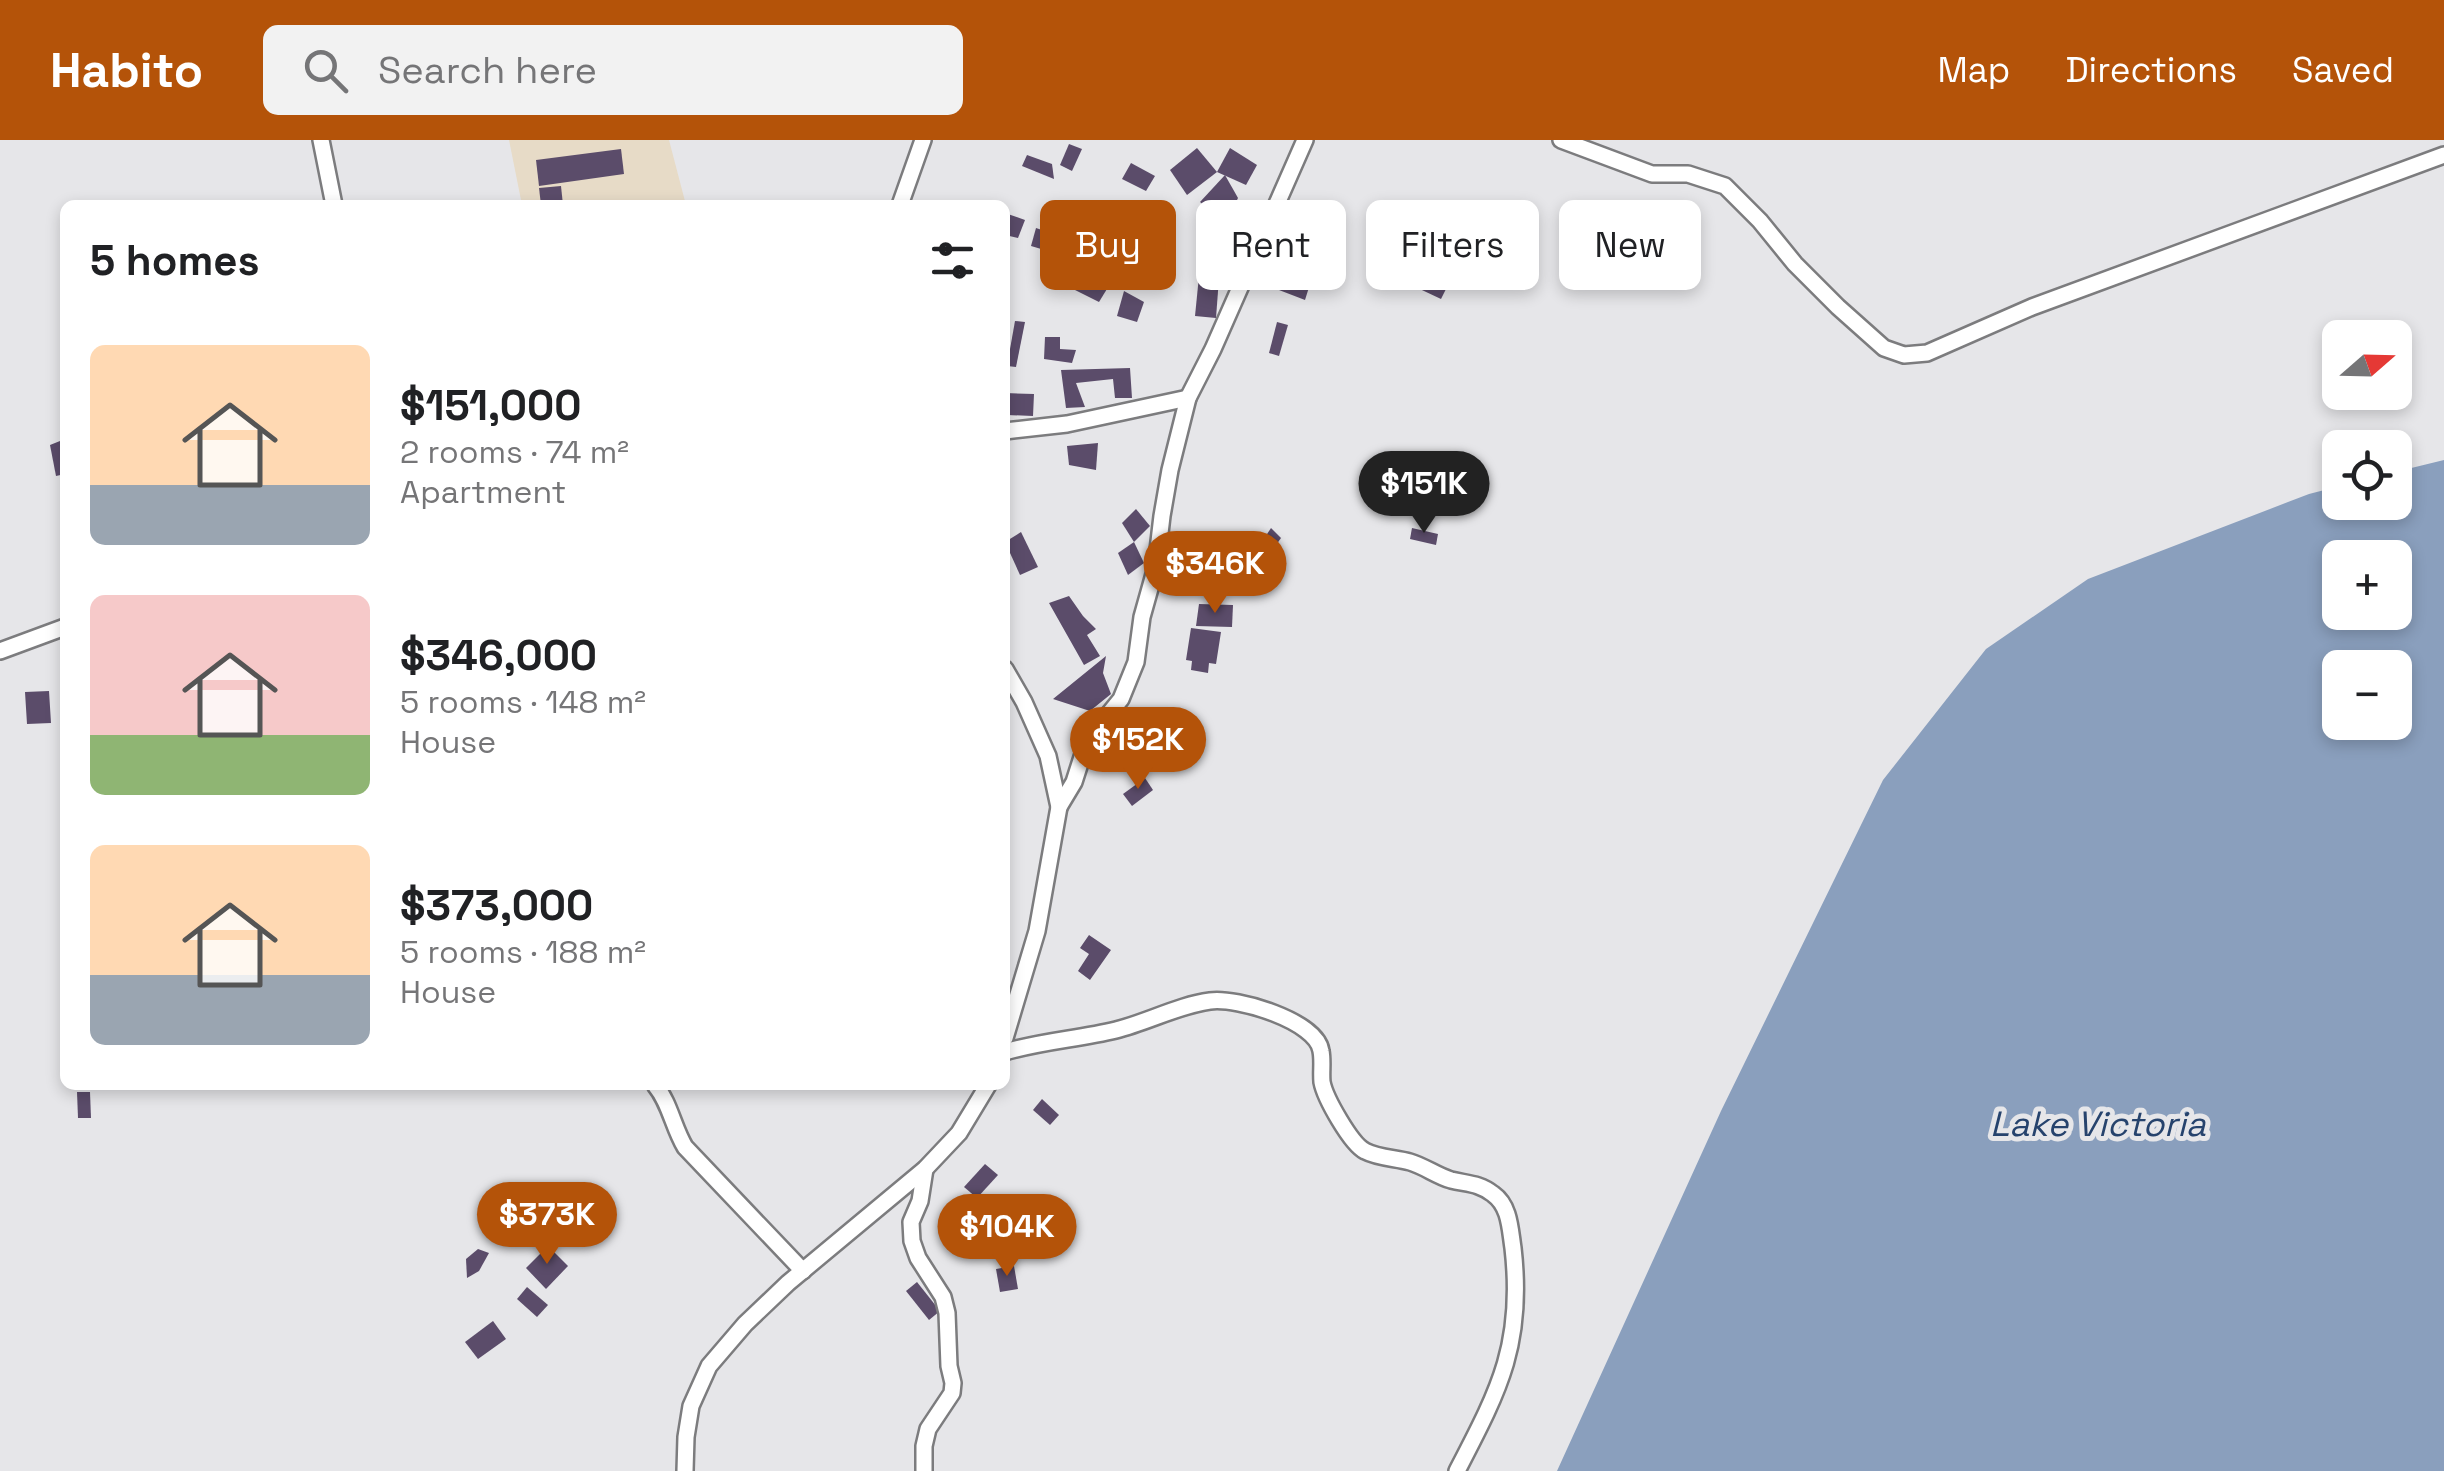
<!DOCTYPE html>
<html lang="en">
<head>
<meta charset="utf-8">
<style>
	:root { --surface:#fff; --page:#f2f2f2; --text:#202124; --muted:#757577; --accent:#b45309 }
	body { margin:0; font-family:"Space Grotesk",sans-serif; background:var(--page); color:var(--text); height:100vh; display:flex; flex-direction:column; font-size:38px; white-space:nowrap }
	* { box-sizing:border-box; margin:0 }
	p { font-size:32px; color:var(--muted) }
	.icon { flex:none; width:55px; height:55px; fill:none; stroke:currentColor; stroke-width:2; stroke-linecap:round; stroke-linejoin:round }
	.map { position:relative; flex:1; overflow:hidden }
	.side { position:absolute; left:60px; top:60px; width:950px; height:890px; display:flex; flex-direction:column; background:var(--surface); border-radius:15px; box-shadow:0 5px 15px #0003 }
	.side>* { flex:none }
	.guide { position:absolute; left:1040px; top:60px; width:950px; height:90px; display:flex; gap:20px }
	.needle { width:65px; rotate:70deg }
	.buttons { position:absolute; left:2322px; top:180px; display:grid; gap:20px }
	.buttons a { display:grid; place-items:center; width:90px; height:90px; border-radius:15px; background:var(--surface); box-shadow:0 5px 15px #0003; font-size:50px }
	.price { position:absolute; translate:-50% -85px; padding:0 22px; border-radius:35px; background:var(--accent); color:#fff; font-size:32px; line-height:65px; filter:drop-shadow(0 2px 5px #0008) }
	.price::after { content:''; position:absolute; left:50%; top:60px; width:30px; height:22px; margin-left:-15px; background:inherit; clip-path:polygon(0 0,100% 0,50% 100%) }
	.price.selected { background:#222; color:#fff }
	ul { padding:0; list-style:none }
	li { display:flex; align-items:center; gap:30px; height:250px; padding:0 30px }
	li span { display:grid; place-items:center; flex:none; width:280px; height:200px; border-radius:15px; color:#555 }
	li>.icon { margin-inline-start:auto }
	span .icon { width:120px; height:120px; fill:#fffc; stroke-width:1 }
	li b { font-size:42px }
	h2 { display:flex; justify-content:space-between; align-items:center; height:120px; padding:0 30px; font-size:42px }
	.pill { padding:0 35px; border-radius:15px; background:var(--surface); box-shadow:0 5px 15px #0003; font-size:35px; line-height:90px }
	.pill.selected { background:var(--accent); color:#fff }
	header { display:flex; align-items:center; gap:60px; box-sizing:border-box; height:140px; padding:0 50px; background:var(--accent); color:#fff }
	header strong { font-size:48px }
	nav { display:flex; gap:55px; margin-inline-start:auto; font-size:35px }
	.search { width:700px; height:90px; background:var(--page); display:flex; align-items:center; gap:25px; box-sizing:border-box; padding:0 35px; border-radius:15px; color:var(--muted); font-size:38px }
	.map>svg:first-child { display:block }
</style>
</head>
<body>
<header>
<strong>Habito</strong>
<div class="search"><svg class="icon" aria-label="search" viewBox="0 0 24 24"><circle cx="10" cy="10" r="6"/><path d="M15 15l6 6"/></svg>Search here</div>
<nav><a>Map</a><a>Directions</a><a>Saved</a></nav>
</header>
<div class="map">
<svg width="2444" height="1331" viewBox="0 0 2444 1331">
	<rect width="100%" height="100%" fill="#e6e6e9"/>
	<polygon fill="#e7dbc7" points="509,0 669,0 686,65 522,65"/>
	<path fill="#8a9fbd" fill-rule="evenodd" d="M2444 320V1331H1557L1721 971 1883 640 1986 509 2088 439 2309 354 2340 346V362H2395V332ZM2340 418H2395V472H2340ZM2340 528H2395V582H2340Z"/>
	<g fill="#5b4c6a">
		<polygon points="1069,4 1082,9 1072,31 1060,25"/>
		<polygon points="1197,8 1217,32 1187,55 1170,30"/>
		<polygon points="1230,8 1257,25 1246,45 1217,32"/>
		<polygon points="621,9 624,34 539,46 536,20"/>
		<polygon points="1027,15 1052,24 1054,39 1022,26"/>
		<polygon points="1131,23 1155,36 1146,51 1122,39"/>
		<polygon points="1225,35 1238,58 1226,83 1200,62"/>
		<polygon points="561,46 563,65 541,65 539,48"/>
		<polygon points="1005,73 1025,80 1018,98 1005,95"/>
		<polygon points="1036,88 1069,99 1065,116 1031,106"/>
		<polygon points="1307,108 1325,118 1317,134 1298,124"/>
		<polygon points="1417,121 1452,137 1441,159 1407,143"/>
		<polygon points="1082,131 1110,144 1099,162 1073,149"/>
		<polygon points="1285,132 1311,141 1305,160 1279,150"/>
		<polygon points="1199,136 1219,138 1216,178 1195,176"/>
		<polygon points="1124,151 1144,162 1137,182 1117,176"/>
		<polygon points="1015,181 1025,182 1016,227 1007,226"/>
		<polygon points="1277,182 1288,185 1279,216 1269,213"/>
		<polygon points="1045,197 1060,197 1060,209 1076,210 1072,223 1044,219"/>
		<polygon points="1130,228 1132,258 1115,258 1113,239 1076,243 1085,267 1066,268 1061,230"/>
		<polygon points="1005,253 1034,254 1033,276 1007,275 1008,263 1005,264"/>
		<polygon points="65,299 65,334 56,336 50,305"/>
		<polygon points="1098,303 1096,330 1069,325 1067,306"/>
		<polygon points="1136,369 1150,386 1134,402 1122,383"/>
		<polygon points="1271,388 1281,398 1266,419 1256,411"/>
		<polygon points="1412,388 1438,394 1436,405 1410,399"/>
		<polygon points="1021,392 1038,427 1020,435 1005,402"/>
		<polygon points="1134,402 1144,423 1128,435 1118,413"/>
		<polygon points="1069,456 1083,476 1096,489 1087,495 1100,516 1084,525 1049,463"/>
		<polygon points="1199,464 1233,465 1232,487 1196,486"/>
		<polygon points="1191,488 1221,492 1216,524 1209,523 1208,533 1191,530 1192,521 1186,520"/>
		<polygon points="1106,516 1103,533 1111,554 1090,571 1053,559"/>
		<polygon points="49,551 51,583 27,584 25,552"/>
		<polygon points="1145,638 1153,650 1132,666 1123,654"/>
		<polygon points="1089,795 1111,810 1090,840 1078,831 1089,814 1080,808"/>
		<polygon points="77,952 90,952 91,978 78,978"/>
		<polygon points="1042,959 1059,975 1050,985 1033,970"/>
		<polygon points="985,1024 998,1035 977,1058 964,1047"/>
		<polygon points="548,1106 568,1126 546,1149 526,1128"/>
		<polygon points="478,1109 489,1113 479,1131 467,1138 466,1119"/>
		<polygon points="1014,1126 1018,1149 1000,1152 996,1129"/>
		<polygon points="917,1142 940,1171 929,1180 906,1151"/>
		<polygon points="527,1147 548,1165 537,1177 517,1159"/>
		<polygon points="493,1181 506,1199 478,1219 465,1202"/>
	</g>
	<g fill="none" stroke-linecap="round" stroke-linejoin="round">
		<defs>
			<g id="minor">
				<polyline points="321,0 334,65"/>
				<polyline points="1561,0 1652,34 1688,34 1725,46 1760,81 1795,124 1838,167 1884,208 1904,215 1927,213 2032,167 2444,15"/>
				<polyline points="900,65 923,0"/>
				<polyline points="1005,291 1067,284 1188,258"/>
				<polyline points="0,511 65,487"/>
				<polyline points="1005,529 1024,562 1048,616 1059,667 1037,791 1005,898"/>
				<polyline points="1059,667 1074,642 1082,617 1099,586 1121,559 1136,522 1142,477 1156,427 1162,376 1170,330 1188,258 1213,209 1305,0"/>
				<path d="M1005 912C1042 901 1079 899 1116 890 1148 882 1179 865 1210 861 1237 857 1317 881 1321 911 1323 921 1321 932 1322 942 1325 958 1351 1004 1365 1011 1378 1018 1396 1018 1410 1022 1424 1026 1437 1036 1451 1040 1467 1044 1479 1043 1493 1054 1510 1066 1510 1089 1513 1108 1524 1204 1499 1250 1457 1331"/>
				<path d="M655 945C670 963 673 987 685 1007L803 1131"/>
				<polyline points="685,1331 686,1297 691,1266 709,1226 745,1184 788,1143 925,1029 959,993 988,945"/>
				<polyline points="924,1331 924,1306 928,1289 952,1253 953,1243 949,1226 947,1173 943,1157 918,1118 912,1101 911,1082 920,1061 925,1029"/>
			</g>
		</defs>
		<use href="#minor" stroke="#7c7c7e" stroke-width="20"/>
		<use href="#minor" stroke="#fff" stroke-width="15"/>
	</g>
	<g text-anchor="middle" stroke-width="10" stroke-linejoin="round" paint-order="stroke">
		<g font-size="35" font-style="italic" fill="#26436d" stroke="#e6e6e9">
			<text x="2098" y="996">Lake Victoria</text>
		</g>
	</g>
</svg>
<div class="buttons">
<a><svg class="needle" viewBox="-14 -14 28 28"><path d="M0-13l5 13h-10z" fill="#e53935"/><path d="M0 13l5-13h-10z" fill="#757577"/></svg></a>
<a><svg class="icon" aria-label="locate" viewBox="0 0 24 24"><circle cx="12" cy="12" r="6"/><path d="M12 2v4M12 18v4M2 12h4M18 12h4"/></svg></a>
<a>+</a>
<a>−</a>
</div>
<b class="price selected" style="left:1424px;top:396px">$151K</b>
<b class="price" style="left:1215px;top:476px">$346K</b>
<b class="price" style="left:1138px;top:652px">$152K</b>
<b class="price" style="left:547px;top:1127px">$373K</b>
<b class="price" style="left:1007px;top:1139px">$104K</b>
<div class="guide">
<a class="pill selected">Buy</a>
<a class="pill">Rent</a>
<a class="pill">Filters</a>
<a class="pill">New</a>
</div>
<section class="side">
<h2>5 homes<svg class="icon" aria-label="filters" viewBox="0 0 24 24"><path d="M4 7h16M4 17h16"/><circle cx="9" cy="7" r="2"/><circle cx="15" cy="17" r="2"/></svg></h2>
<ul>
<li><span style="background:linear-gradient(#ffd9b3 70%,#9aa5b1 0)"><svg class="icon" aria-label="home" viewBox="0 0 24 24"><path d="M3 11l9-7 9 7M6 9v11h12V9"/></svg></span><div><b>$151,000</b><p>2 rooms · 74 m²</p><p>Apartment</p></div></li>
<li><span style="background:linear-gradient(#f6c9c9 70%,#8fb573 0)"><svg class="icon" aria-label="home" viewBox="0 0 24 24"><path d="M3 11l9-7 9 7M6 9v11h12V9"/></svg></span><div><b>$346,000</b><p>5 rooms · 148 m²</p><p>House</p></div></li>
<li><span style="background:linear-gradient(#ffd9b3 65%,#9aa5b1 0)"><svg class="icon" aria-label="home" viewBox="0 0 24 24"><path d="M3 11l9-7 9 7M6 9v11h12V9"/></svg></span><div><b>$373,000</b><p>5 rooms · 188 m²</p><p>House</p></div></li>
</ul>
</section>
</div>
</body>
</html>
